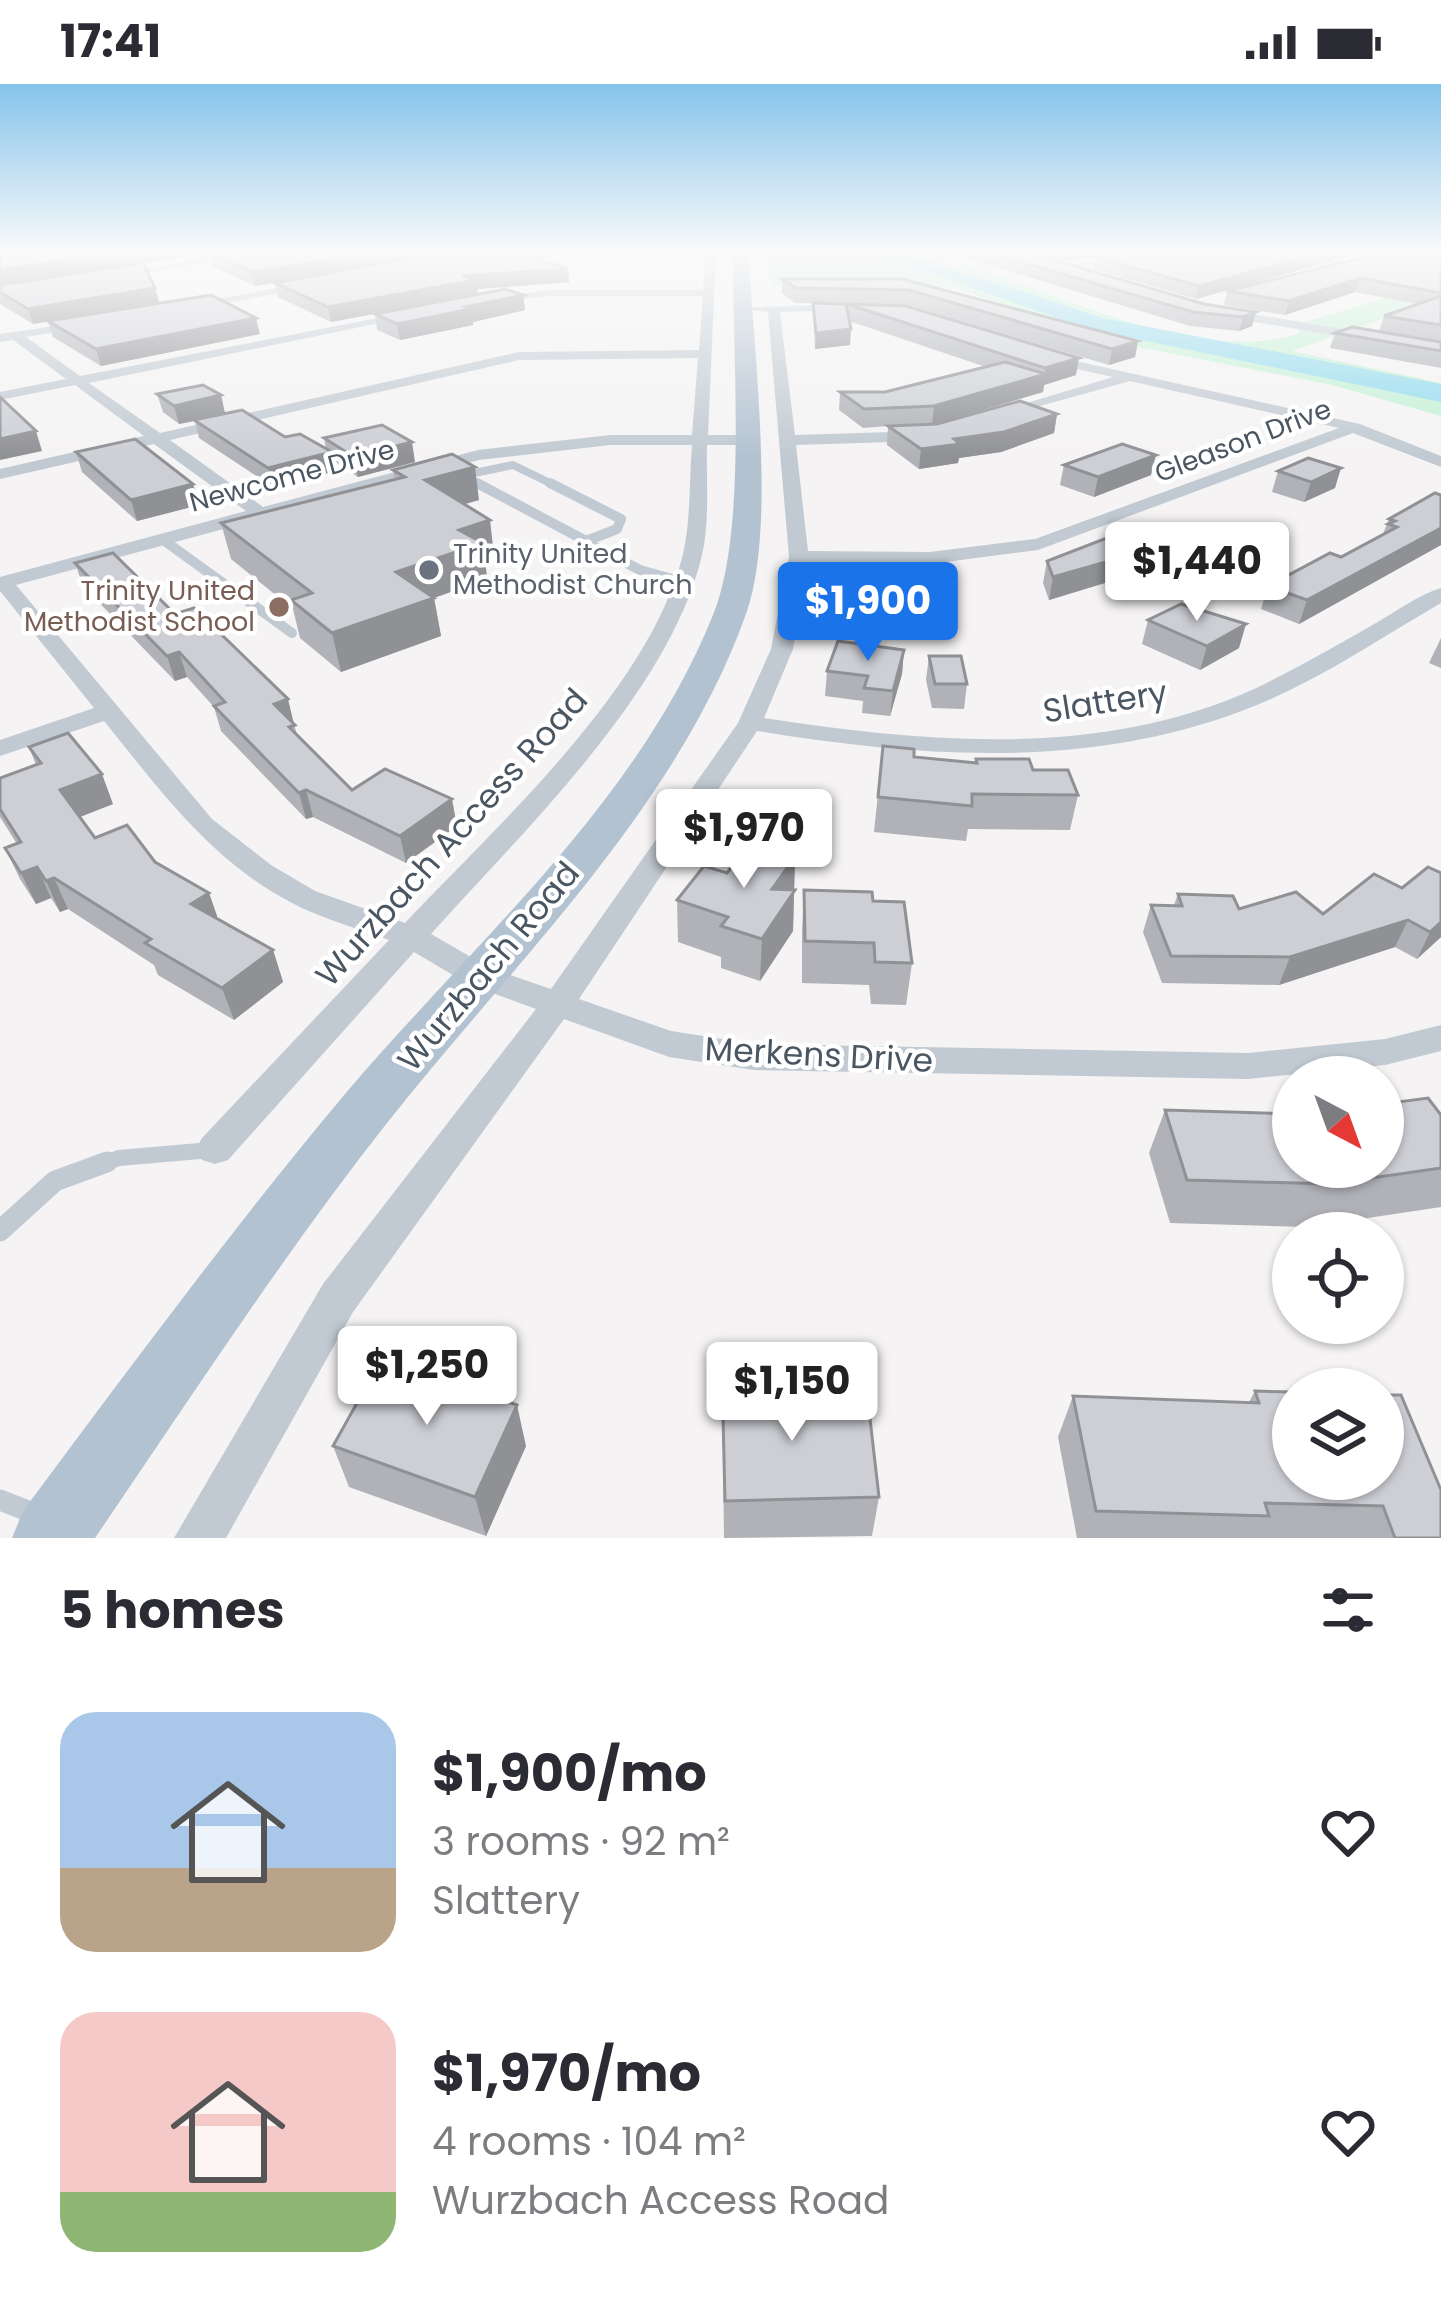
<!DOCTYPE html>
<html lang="en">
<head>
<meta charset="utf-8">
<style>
	:root { --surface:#fff; --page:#f7f7f7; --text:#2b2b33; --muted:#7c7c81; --accent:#1a73e8 }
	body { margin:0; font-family:Poppins,sans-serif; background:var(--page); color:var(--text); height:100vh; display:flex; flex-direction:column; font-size:45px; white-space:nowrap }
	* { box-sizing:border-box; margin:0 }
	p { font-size:39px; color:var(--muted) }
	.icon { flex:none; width:66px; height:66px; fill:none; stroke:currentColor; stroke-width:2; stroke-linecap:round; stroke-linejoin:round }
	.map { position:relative; height:1454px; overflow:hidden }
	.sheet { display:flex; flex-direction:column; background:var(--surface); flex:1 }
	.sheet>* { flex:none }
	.needle { width:78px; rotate:139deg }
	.buttons { position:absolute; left:1272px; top:972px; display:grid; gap:24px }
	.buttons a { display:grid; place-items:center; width:132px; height:132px; border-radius:50%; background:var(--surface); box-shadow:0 3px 9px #0004; font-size:60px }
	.price { position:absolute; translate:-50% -102px; padding:0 27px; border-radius:12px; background:#fff; color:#222; font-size:39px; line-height:78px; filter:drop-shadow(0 3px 6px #0008) }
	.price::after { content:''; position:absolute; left:50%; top:72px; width:36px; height:27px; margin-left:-18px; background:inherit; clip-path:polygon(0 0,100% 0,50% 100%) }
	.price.current { background:var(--accent); color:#fff }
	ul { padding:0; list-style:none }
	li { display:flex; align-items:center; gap:36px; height:300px; padding:0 60px }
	li span { display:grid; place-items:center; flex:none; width:336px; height:240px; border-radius:36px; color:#555 }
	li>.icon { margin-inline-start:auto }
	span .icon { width:144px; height:144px; fill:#fffc; stroke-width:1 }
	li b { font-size:51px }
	h2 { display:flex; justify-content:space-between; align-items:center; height:144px; padding:0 60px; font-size:51px }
	.status { display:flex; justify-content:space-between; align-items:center; height:84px; padding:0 60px; background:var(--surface); direction:ltr }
	.status svg { height:33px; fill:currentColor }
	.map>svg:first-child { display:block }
</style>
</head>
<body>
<div class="status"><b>17:41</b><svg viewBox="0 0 49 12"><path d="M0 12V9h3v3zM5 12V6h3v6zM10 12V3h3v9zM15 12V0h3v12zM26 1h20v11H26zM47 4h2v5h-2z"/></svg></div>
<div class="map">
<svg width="1441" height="1454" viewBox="0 0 1441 1454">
	<rect width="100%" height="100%" fill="#f5f3f3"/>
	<path fill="#c3f1d5" d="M763 170C812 170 882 161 928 171 1040 196 1185 284 1298 250L1305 238 1401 209 1441 214 1292 267 1441 299V332L1332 301 1138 263 950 203 772 202Z"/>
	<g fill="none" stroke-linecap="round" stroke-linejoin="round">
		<polygon fill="#90daee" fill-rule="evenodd" points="876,170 907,170 1103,234 1441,300 1441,318 1089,245"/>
		<g stroke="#c1cad2" stroke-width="8">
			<polyline points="460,392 513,381 556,402"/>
			<polyline points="463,392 483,402"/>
		</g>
		<g stroke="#c1cad2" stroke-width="10">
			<polyline points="477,399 586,457"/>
			<polyline points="550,399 621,435 617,445 586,457 591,461 640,486 683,498"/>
			<polyline points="162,455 292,549"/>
		</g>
		<polyline stroke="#c1cad2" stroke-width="16" points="99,1081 119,1074 211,1066"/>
		<g stroke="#c1cad2" stroke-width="21">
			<polyline points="0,1147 55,1097 107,1078"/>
			<polyline points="0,1416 38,1431"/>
		</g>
		<g fill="#c1cad2" fill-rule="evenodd">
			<polygon points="231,170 256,170 111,195 106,192"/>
			<path d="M706 170H716L708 351H746L754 356 746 361H707C706 396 710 437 702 471 670 608 523 747 431 850L490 884 551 905 738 639 771 565 789 473 768 228 736 224 846 220 850 226 780 228 795 351 924 347 932 352 924 357 796 361 808 467 930 468 1035 455 1339 344 1130 297 997 334V328L1113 293 1039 277 1044 270 1360 340 1441 372V383L1353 349 1038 466 930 480 808 479 793 565 764 634C926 659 1101 675 1254 605 1296 585 1336 562 1376 539 1397 527 1418 511 1441 504V519C1375 557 1311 602 1239 628 1082 686 918 673 757 647L579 915 671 947 754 960 1248 969 1385 955 1441 941V967L1385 981 1248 995 754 986 669 973 564 935 353 1228 226 1454H174L323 1200 536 925 468 900 414 868 228 1076 215 1080 202 1076 196 1065 202 1054 389 856C357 844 322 835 292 819 211 777 160 706 104 637L0 672V656L94 624 0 507V493L246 427 154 360 0 395V385L144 352 75 301 0 316V308L66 295 13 256 0 258V250L89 237V243L26 253 80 292 408 228 414 232 89 299 160 349 519 268 699 266 703 212H547L487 220 481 217 547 206H703ZM698 274 692 351H610L478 366 263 423 170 356 519 276ZM610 361H692C689 396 691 436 683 470 650 605 498 740 405 839L315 807 271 781 212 735 16 501 479 376Z"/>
			<polygon points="1128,170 1153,170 1059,187 1054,184"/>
			<polygon points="309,198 313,203 187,226 181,222"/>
			<polygon points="1218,224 1441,262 1441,270 1214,231"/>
		</g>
		<path fill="#b3c2d1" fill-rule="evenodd" d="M733 170H749C753 266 777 445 746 530 676 726 513 879 387 1039 283 1171 190 1315 95 1454H12L23 1427C128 1286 232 1145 345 1010 474 858 637 720 713 531 748 446 732 267 733 170Z"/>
	</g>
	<g fill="#b0b2b7">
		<polygon points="0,170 200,170 143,179 155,204 159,218 260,250 101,282 53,253 48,237 33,240 0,220"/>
		<polygon points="209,170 552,170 552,172 537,175 568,185 569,198 477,205 478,210 523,211 525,226 473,238 473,241 400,256 377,246 375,230 460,214 331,238 278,213 275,199 280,198 255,202 212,182"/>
		<polygon points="952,170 1357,170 1196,215 1093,185 1095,173 1064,177 1054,176 1204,220 1256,228 1252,242 1239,247 1190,242"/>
		<polygon points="1441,172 1441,257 1379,247 1384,232 1417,220 1355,208 1285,231 1224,221 1227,207"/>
		<polygon points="782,195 902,195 1138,257 1135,273 1109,281 907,221 795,219 782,209"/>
		<polygon points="813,219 847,226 847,220 1076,291 1044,301 1043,308 933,340 1057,330 1054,349 1001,368 959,374 958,379 919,385 887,361 888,342 863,344 839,326 840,308 885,308 986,283 849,237 850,261 815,265"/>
		<polygon points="1335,249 1441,258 1441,284 1330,264"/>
		<polygon points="157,310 221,311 225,329 285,353 326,365 324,354 415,378 358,393 334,377 336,387 273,403 199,354 195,337 179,340 163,328"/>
		<polygon points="76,368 193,400 199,421 137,437 82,388"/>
		<polygon points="1064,381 1151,391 1094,413 1060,401"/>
		<polygon points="393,386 479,416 464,420 494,471 485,475 487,495 434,514 441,552 341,588 300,554 293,525 231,475 221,439 395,396"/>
		<polygon points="1278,387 1335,404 1304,418 1272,408"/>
		<polygon points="1441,411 1441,461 1299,540 1261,525 1268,502 1341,473 1383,450 1389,435"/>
		<polygon points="1125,447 1120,469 1108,498 1049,516 1043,499 1047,477"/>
		<polygon points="75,479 175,530 294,640 297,651 352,706 457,742 406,779 313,733 306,735 221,647 214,623 187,593 175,597 83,502"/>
		<polygon points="1148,536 1239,564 1200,586 1142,560"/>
		<polygon points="1441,554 1441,584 1429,579"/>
		<polygon points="904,566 902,590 890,632 862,629 863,617 825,612 827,587"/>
		<polygon points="929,572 967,600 964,625 932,624 926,596"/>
		<polygon points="883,662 914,673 975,678 976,675 1033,686 1078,711 1070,746 968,745 966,757 874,748"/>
		<polygon points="29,663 113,720 80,733 95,754 155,778 209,809 218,835 273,866 283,898 234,936 158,891 154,881 68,825 60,828 51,814 36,820 20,795 5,764 17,760 0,733 0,694 36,681"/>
		<polygon points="795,773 793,847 760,897 721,884 721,873 678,858 677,816 727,789"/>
		<polygon points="1374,790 1441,853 1417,875 1395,863 1279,901 1162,899 1143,848 1151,821 1174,821 1178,810 1239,825 1323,830"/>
		<polygon points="804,806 873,817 912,879 906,921 871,920 869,901 802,899 802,847"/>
		<polygon points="1165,1026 1293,1030 1441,1031 1441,1123 1308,1143 1170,1139 1149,1069"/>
		<polygon points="722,1289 879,1413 872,1452 724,1454"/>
		<polygon points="1255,1307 1441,1454 1077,1454 1058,1353 1073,1312 1249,1318"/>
		<polygon points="333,1362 526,1362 486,1452 349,1403"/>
	</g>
	<g fill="#909195">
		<polygon points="109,170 200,170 0,200 0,186"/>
		<polygon points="364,170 444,170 255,202 252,188"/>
		<polygon points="510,170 552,170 552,172 511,179"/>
		<polygon points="1065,170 1118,170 1064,177"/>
		<polygon points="1317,170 1357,170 1196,215 1199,202"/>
		<polygon points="568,185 569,198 477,205 478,210 331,238 328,223 463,192"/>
		<polygon points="1360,194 1355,208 1285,231 1289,217"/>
		<polygon points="155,204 159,219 33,240 28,225"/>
		<polygon points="523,211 525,226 473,238 473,241 400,256 397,240"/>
		<polygon points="1256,228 1252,242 1239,247 1243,233"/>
		<polygon points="256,234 260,250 101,282 96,265"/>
		<polygon points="851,245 850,261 815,265 816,249"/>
		<polygon points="1138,257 1135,273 1109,281 1112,265"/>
		<polygon points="1079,274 1076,291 1044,301 1043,308 932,341 934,322 1044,291 1045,284"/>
		<polygon points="221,311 225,330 179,340 174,322"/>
		<polygon points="1057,330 1054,349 1001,368 959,374 958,379 919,385 921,365"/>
		<polygon points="36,347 42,367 0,376 0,355"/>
		<polygon points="412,358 415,378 358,393 354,373"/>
		<polygon points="332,368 336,387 273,403 268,384"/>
		<polygon points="1156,371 1151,391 1094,413 1098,393"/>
		<polygon points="475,383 479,416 431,430 425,396"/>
		<polygon points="1341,384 1335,404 1304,418 1311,398"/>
		<polygon points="193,400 199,421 137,437 131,416"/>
		<polygon points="490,436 494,471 485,475 487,495 428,516 434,514 441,552 341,588 332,549 396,488 459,446"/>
		<polygon points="1441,444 1441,461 1299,540 1307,516"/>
		<polygon points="1125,447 1120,469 1108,498 1049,516 1053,493"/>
		<polygon points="1246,540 1239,564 1200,586 1207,562"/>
		<polygon points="904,566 902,590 890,632 893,607"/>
		<polygon points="179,568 187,593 175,597 167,572"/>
		<polygon points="288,615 294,640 274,620"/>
		<polygon points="102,690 113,720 72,736 60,706"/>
		<polygon points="306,706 313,733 306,735 299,709"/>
		<polygon points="452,715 457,742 406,779 400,752"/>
		<polygon points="795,773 793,847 760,897 762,855 772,805"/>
		<polygon points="37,783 51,814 36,820 21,789"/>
		<polygon points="54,794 68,825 60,828 46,797"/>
		<polygon points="209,809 220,841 191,820"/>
		<polygon points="1408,836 1395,863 1279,901 1290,873"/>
		<polygon points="1441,838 1441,853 1417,875 1430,848"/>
		<polygon points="273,866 283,898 234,936 222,904"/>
		<polygon points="517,1321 526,1362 486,1452 475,1413"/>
	</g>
	<g fill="#cdcfd5" stroke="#909195" stroke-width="3">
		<polygon points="0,170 109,170 0,186"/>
		<polygon points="212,170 364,170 252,188"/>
		<polygon points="429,170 523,170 568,185 463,192 476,196 328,223 275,199"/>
		<polygon points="993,170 1034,170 1204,220 1256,228 1243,233 1193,228"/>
		<polygon points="1111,170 1317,170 1199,202 1095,173"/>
		<polygon points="1369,172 1441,172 1441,209 1360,194 1289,217 1227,207"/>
		<polygon points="143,179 155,204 28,225 0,208 0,201"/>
		<polygon points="782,195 902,195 1138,257 1112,265 909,206 796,204"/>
		<polygon points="505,205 523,211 466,223 471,225 397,240 375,230"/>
		<polygon points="211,211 256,234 96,265 48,237"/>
		<polygon points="1441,212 1441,241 1384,232"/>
		<polygon points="813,219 846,220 851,245 816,249"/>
		<polygon points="847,220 906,222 1079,274 1045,284"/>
		<polygon points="1352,243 1441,258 1441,267 1335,249"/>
		<polygon points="1005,278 1046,290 934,322 864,325 840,308 885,308"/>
		<polygon points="203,301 221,311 174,322 157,310"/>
		<polygon points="0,313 36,347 0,355"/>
		<polygon points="1020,317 1057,330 1004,348 954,355 960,360 921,365 888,342 937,340"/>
		<polygon points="242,326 285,353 300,350 332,368 268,384 194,336"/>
		<polygon points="382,341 412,358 354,373 324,354"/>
		<polygon points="135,355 193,400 131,416 76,368"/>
		<polygon points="1122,360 1156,371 1098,393 1064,381"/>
		<polygon points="452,370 475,383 425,396 490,436 459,446 483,459 396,488 434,514 332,549 291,516 312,509 221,439 405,393 393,386"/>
		<polygon points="1308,374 1341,384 1311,398 1278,387"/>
		<polygon points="1435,409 1441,411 1441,444 1307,516 1268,502 1330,469 1341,473 1397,443 1388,440 1395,437 1389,435"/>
		<polygon points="1125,447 1113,476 1053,493 1047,477"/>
		<polygon points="113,469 175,530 194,524 288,615 274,620 295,641 289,643 352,706 385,685 452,715 400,752 306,706 299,709 214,622 225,618 179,568 167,572 75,479"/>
		<polygon points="1181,520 1246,540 1207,562 1148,536"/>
		<polygon points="838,557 904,566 893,607 864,604 868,592 827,587"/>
		<polygon points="929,572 961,572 967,600 935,600"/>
		<polygon points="68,649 102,690 60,706 95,754 127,741 155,778 209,809 191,820 273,866 222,904 145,859 151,855 54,794 46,797 37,783 21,789 5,764 21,758 0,725 0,694 41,679 29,663"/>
		<polygon points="883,662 914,665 914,673 977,679 976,675 1029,675 1033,686 1068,686 1078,711 972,710 972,722 878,713"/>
		<polygon points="750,759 795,773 772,805 795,806 762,855 721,842 728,833 677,816 704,782 727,789"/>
		<polygon points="1428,783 1441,789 1441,838 1430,848 1408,836 1290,873 1171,872 1151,821 1182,822 1178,810 1233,812 1239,825 1296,808 1323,830 1374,790 1402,804"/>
		<polygon points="804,806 872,808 873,817 904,818 912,879 875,878 874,859 805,857"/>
		<polygon points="1428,1014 1441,1031 1441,1084 1330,1100 1187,1096 1165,1026 1293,1030 1293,1083 1383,1083 1383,1020"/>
		<polygon points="381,1276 517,1321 475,1413 333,1362"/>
		<polygon points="794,1288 797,1328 869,1326 879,1413 725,1417 722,1289"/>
		<polygon points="1255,1307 1293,1308 1293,1395 1383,1395 1383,1311 1401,1311 1441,1406 1441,1454 1395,1454 1383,1422 1265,1419 1269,1432 1096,1427 1073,1312 1259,1319"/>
	</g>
	<linearGradient id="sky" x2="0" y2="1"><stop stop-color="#85c3ea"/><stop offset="0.45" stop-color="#fafafa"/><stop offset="1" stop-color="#fafafa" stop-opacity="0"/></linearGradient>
	<rect width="1441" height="374" fill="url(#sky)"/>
	<circle fill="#6b7280" stroke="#fff" stroke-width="4.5" cx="429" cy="486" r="12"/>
	<circle fill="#8d6e63" stroke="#fff" stroke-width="4.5" cx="279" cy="523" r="12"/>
	<g text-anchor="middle" stroke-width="9" stroke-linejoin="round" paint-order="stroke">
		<g font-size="27" fill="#4a5661" stroke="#fff">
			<text transform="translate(1243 357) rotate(-21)" y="9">Gleason Drive</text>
			<text transform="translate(292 392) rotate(-15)" y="9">Newcome Drive</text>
		</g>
		<g font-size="27" fill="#5b616d" stroke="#fff" text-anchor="start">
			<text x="453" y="479">Trinity United<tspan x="453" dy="31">Methodist Church</tspan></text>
		</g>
		<g font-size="27" fill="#785e54" stroke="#fff" text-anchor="end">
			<text x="255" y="516">Trinity United<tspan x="255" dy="31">Methodist School</tspan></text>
		</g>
		<g font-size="33" fill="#4a5661" stroke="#fff">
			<text transform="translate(1105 617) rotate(-9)" y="12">Slattery</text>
			<text transform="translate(451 753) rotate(-48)" y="12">Wurzbach Access Road</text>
			<text transform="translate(488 882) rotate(-50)" y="12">Wurzbach Road</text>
			<text transform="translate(819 970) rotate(3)" y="12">Merkens Drive</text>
		</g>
	</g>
</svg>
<div class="buttons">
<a><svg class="needle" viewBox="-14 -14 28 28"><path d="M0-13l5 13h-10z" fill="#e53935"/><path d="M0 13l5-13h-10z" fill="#7c7c81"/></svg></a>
<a><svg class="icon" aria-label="locate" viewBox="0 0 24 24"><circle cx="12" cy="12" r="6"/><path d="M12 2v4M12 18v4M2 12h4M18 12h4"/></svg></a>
<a><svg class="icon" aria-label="layers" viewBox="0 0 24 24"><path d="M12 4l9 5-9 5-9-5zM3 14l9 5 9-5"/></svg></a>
</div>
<b class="price" style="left:1197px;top:540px">$1,440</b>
<b class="price current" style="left:868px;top:580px">$1,900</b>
<b class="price" style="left:744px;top:807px">$1,970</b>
<b class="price" style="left:427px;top:1344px">$1,250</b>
<b class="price" style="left:792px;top:1360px">$1,150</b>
</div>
<section class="sheet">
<h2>5 homes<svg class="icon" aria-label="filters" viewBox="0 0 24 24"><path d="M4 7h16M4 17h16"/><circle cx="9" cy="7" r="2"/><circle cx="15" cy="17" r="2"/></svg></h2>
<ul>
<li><span style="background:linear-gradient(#a9c7e8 65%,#b9a48a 0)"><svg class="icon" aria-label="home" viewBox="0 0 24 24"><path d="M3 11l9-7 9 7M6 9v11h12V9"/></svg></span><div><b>$1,900/mo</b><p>3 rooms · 92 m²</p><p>Slattery</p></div><svg class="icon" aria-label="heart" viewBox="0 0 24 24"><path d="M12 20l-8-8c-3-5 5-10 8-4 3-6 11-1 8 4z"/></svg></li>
<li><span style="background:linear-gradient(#f6c9c9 75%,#8fb573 0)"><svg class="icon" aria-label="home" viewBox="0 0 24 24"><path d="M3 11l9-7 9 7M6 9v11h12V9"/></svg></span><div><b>$1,970/mo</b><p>4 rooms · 104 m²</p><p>Wurzbach Access Road</p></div><svg class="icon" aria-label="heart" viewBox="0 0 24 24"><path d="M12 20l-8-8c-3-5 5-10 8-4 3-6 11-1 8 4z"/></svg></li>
</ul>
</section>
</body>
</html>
